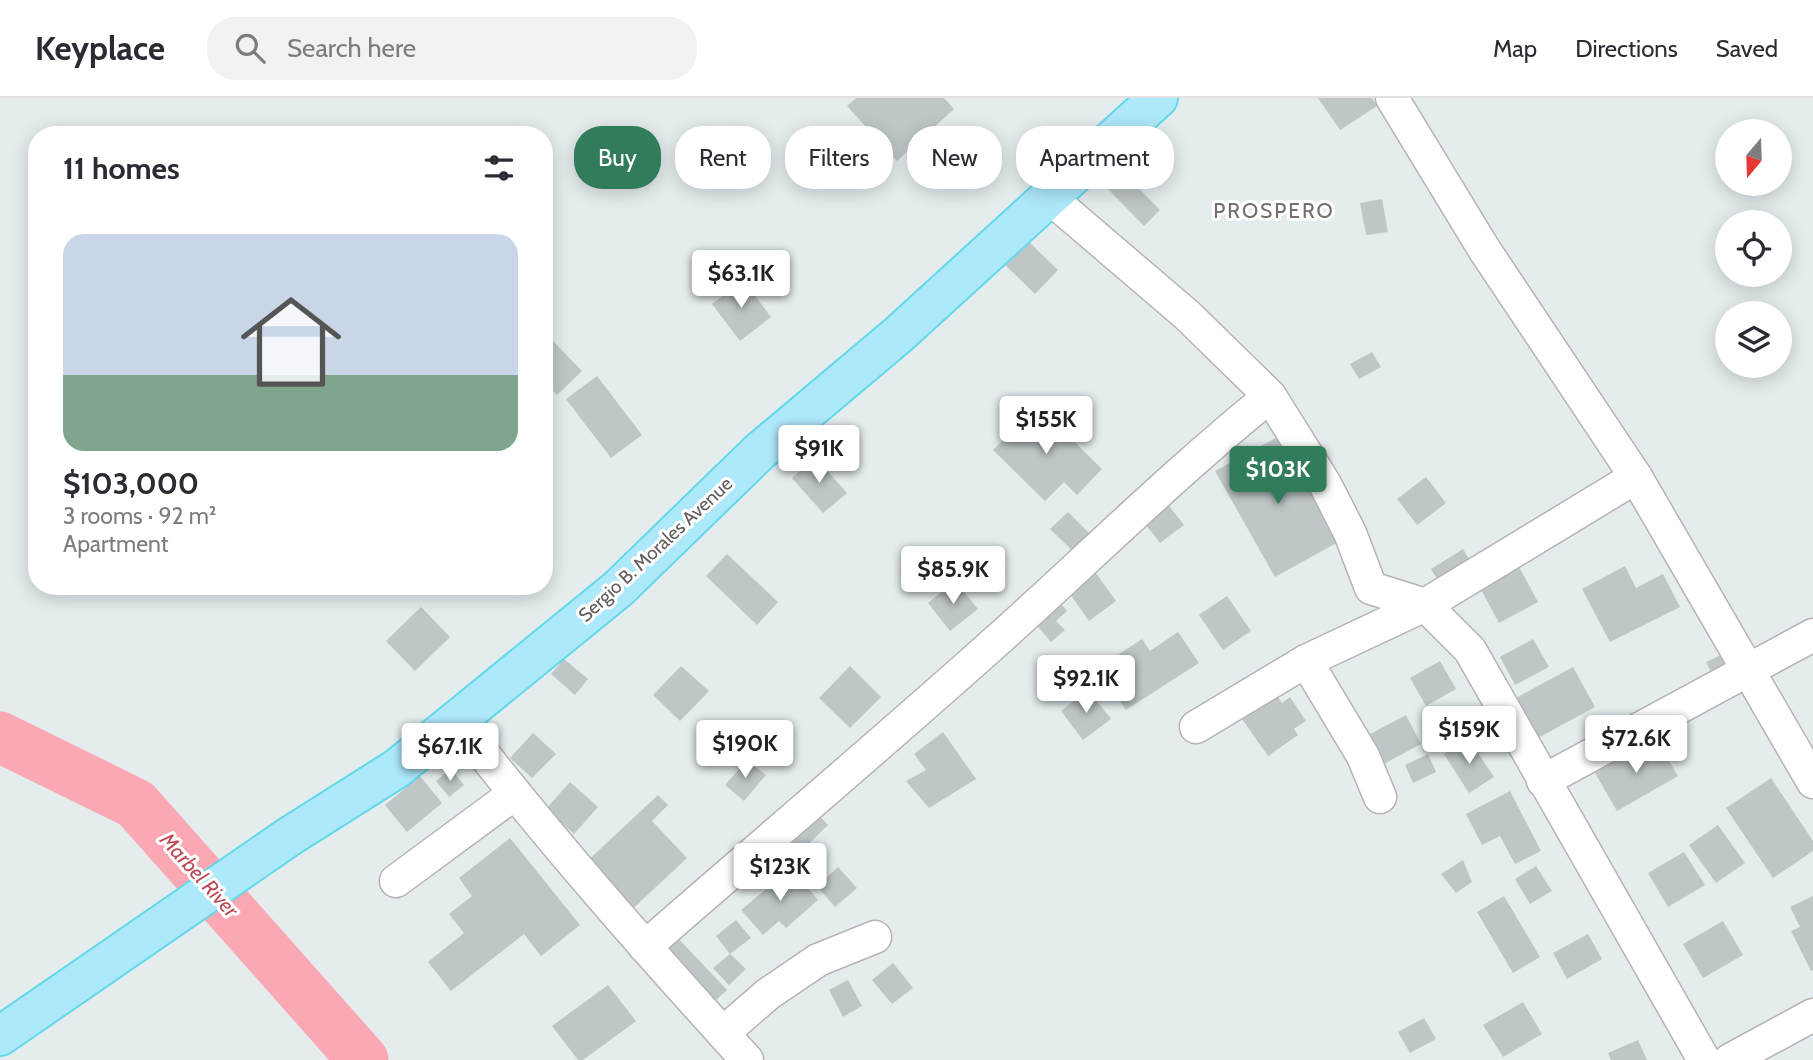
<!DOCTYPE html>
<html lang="en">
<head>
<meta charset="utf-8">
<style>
	:root { --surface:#fff; --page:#f2f2f3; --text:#2b2b33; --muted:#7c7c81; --line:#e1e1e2; --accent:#317c5a }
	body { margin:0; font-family:Cabin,sans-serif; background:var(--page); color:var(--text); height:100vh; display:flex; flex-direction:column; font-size:26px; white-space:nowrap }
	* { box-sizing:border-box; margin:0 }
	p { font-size:23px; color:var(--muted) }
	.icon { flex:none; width:38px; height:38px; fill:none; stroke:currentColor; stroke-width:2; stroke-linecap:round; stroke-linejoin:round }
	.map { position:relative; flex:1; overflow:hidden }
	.side { position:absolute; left:28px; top:28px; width:525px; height:469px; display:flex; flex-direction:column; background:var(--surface); border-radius:28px; box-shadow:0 4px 18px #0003 }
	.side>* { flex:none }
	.hud { position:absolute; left:574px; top:28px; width:665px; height:63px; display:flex; gap:14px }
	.needle { width:46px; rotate:199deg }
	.fabs { position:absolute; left:1715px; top:21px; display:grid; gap:14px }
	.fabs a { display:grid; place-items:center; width:77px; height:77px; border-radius:50%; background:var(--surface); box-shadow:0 4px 18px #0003; font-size:35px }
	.price { position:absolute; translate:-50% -60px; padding:0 16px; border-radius:7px; background:#fff; color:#222; font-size:23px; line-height:46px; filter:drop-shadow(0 2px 4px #0008) }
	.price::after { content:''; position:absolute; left:50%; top:42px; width:21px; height:16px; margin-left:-10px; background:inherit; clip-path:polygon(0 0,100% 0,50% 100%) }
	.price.active { background:var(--accent); color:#fff }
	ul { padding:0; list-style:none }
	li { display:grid; align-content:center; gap:14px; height:371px; padding:0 35px }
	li+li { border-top:2px solid var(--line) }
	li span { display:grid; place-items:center; height:217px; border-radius:21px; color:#555 }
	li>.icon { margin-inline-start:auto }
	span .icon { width:126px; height:126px; fill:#fffc; stroke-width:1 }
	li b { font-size:30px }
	h2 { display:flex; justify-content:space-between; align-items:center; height:84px; padding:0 35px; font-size:30px }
	.tag { padding:0 24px; border-radius:28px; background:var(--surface); box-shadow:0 4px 18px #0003; font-size:24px; line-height:63px }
	.tag.active { background:var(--accent); color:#fff }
	header { display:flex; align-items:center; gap:42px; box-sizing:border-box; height:98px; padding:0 35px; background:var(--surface); border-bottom:2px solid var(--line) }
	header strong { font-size:33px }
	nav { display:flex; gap:38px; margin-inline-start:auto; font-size:24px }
	.search { width:490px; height:63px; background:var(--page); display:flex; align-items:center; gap:18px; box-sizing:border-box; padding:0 24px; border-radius:28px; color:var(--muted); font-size:26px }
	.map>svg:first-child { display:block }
</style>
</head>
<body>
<header>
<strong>Keyplace</strong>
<div class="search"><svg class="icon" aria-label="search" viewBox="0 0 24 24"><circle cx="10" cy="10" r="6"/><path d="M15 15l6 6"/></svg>Search here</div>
<nav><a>Map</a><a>Directions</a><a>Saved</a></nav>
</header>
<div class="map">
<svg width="1813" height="962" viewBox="0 0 1813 962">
	<rect width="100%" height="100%" fill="#e5ecee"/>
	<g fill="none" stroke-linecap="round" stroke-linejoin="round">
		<polyline stroke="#fba8b5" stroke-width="51" points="0,639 136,706 363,962"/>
	</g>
	<g fill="#bfc6c7">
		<polygon points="856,0 944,0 954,11 897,63 847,8"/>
		<polygon points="1318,0 1372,0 1377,8 1340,32"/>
		<polygon points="1120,71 1160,112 1144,128 1104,87"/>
		<polygon points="1382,101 1388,134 1366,137 1360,105"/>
		<polygon points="1027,142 1058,172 1035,196 1004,166"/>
		<polygon points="743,182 771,219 740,243 712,206"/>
		<polygon points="553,243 582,273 557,297 544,284 544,251"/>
		<polygon points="1372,254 1381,269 1359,281 1350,266"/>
		<polygon points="597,278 642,337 611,360 566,301"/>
		<polygon points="1037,307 1102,371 1077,397 1064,384 1045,403 993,352"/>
		<polygon points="1281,337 1340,443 1275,479 1215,373"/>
		<polygon points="815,359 847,395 823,415 792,380"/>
		<polygon points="1426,379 1446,405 1417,427 1397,401"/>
		<polygon points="1163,400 1184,427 1160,445 1139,418"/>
		<polygon points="1068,414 1096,442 1079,459 1050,431"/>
		<polygon points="1463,451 1474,469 1442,489 1431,471"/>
		<polygon points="727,456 778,504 757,527 706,478"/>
		<polygon points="1517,465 1538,504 1499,525 1478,486"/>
		<polygon points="1090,467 1116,503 1089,523 1063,486"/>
		<polygon points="1625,468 1636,490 1663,476 1680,509 1610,544 1582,491"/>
		<polygon points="955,483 978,511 950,533 928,505"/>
		<polygon points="1227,498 1251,533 1223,552 1199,517"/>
		<polygon points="1059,503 1067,513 1056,523 1065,532 1051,544 1034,524"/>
		<polygon points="421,509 450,539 415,573 386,543"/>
		<polygon points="1178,534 1199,565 1126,612 1098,570 1142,541 1150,553"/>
		<polygon points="1533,541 1549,569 1515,587 1500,559"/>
		<polygon points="1721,557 1732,580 1717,586 1706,564"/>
		<polygon points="564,561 588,581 575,597 551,576"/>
		<polygon points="1440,563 1456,591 1426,608 1410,580"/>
		<polygon points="681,568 709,593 680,623 653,597"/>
		<polygon points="850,568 881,599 850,630 819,600"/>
		<polygon points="1573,569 1595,609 1536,641 1514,601"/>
		<polygon points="1088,592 1111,621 1083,642 1061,613"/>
		<polygon points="1276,596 1282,605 1290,599 1306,623 1294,631 1298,637 1268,658 1242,621"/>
		<polygon points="1406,617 1421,646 1378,669 1363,640"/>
		<polygon points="943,634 976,681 929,710 906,683 926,672 914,656"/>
		<polygon points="533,635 556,656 532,680 510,660"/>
		<polygon points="1468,640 1494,679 1469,695 1444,656"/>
		<polygon points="1655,640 1678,678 1617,713 1595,675"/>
		<polygon points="1428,656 1436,674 1413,685 1405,667"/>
		<polygon points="747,662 766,677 744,703 725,687"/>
		<polygon points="451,671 464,687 449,699 436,683"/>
		<polygon points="420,678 442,705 407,734 385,707"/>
		<polygon points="1771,680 1813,743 1813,753 1773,780 1726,710"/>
		<polygon points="570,684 598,709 574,736 546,711"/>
		<polygon points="1510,693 1541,753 1515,766 1500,738 1482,747 1466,716"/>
		<polygon points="658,697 668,707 652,723 687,760 627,816 582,768"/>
		<polygon points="813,711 828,727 794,760 779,745"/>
		<polygon points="1718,727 1745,765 1716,785 1689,747"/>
		<polygon points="510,740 580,827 541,858 524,836 451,893 428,864 464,835 449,816 472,798 459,780"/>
		<polygon points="1684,754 1705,787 1668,809 1648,775"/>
		<polygon points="1463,762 1472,784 1456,795 1441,776"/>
		<polygon points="1536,768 1552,793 1530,806 1515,781"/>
		<polygon points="838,769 857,790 835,809 817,788"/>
		<polygon points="791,770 818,802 786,830 779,823 763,837 741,812"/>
		<polygon points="1504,798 1540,859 1513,875 1477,814"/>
		<polygon points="1813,798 1813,872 1811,873 1791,833 1800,829 1790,809"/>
		<polygon points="736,822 751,840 730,856 746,871 729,887 713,870 730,856 716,838"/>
		<polygon points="1723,823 1743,857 1703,880 1683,846"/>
		<polygon points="1588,836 1602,861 1567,881 1553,855"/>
		<polygon points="676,838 727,892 709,908 659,854"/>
		<polygon points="893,865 913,890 892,906 872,882"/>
		<polygon points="848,882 862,908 843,919 829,892"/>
		<polygon points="608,887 636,923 583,962 578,962 552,928"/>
		<polygon points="1523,904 1542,936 1503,959 1483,927"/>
		<polygon points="1424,920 1436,941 1410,955 1398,934"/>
		<polygon points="1638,942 1647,962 1611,962 1608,955"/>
	</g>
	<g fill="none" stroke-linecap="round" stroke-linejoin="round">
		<defs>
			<g id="minor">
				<polyline points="1392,0 1484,151 1636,379 1813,684"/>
				<polyline points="1049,99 1187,217 1270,298 1325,386 1350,435 1371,490 1425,507 1470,552 1704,962"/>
				<polyline points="1306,563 1363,658 1380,699"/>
				<path d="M457 622C548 740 647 852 747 962"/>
				<polyline points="1196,629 1306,563 1425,507 1636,379"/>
				<polyline points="1543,683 1813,537"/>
				<polyline points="396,783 514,696"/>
				<path d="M645 849C763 746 884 644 1001 539 1090 459 1176 374 1270 298"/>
				<polyline points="723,935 768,896 818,862 875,839"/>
				<polyline points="1730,962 1813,917"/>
			</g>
			<polyline id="major" points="0,938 290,738 396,671 457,622 618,491 759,354 898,237 1158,0"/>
		</defs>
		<use href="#minor" stroke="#b9b2b2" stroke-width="35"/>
		<use href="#major" stroke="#62d9ea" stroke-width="42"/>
		<use href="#minor" stroke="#fff" stroke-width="32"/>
		<use href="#major" stroke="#ade8fb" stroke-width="38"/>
	</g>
	<g text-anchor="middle" stroke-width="6" stroke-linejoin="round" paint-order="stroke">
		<g font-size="19" fill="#645d5d" stroke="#fff">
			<text transform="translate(655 451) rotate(-43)" y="7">Sergio B. Morales Avenue</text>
		</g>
		<g font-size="21" letter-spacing="2" fill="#766e6e" stroke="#fff">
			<text x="1274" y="120">PROSPERO</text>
		</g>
		<g font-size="21" font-style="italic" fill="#bd4b55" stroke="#fff">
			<text transform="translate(199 777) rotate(48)" y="7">Marbel River</text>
		</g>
	</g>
</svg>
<div class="fabs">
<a><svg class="needle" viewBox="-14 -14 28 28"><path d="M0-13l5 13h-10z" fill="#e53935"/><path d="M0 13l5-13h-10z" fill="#7c7c81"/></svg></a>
<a><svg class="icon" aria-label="locate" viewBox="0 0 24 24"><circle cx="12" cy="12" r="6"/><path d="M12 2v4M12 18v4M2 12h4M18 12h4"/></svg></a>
<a><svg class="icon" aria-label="layers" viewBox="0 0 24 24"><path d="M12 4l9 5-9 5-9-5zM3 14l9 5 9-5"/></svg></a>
</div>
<b class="price" style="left:741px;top:212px">$63.1K</b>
<b class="price" style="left:1046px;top:358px">$155K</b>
<b class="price" style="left:819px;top:387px">$91K</b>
<b class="price active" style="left:1278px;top:408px">$103K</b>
<b class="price" style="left:953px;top:508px">$85.9K</b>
<b class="price" style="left:1086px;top:617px">$92.1K</b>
<b class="price" style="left:1469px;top:668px">$159K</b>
<b class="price" style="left:1636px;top:677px">$72.6K</b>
<b class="price" style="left:745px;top:682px">$190K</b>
<b class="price" style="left:450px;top:685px">$67.1K</b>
<b class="price" style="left:780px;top:805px">$123K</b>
<div class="hud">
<a class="tag active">Buy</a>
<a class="tag">Rent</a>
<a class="tag">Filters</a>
<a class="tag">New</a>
<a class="tag">Apartment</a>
</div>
<section class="side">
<h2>11 homes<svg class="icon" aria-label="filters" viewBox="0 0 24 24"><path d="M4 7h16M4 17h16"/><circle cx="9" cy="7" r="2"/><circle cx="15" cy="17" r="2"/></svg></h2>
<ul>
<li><span style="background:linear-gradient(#c9d6e8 65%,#7fa58c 0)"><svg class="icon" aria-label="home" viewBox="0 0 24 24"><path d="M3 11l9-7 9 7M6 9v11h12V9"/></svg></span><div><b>$103,000</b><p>3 rooms · 92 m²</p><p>Apartment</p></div></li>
</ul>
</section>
</div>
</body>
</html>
